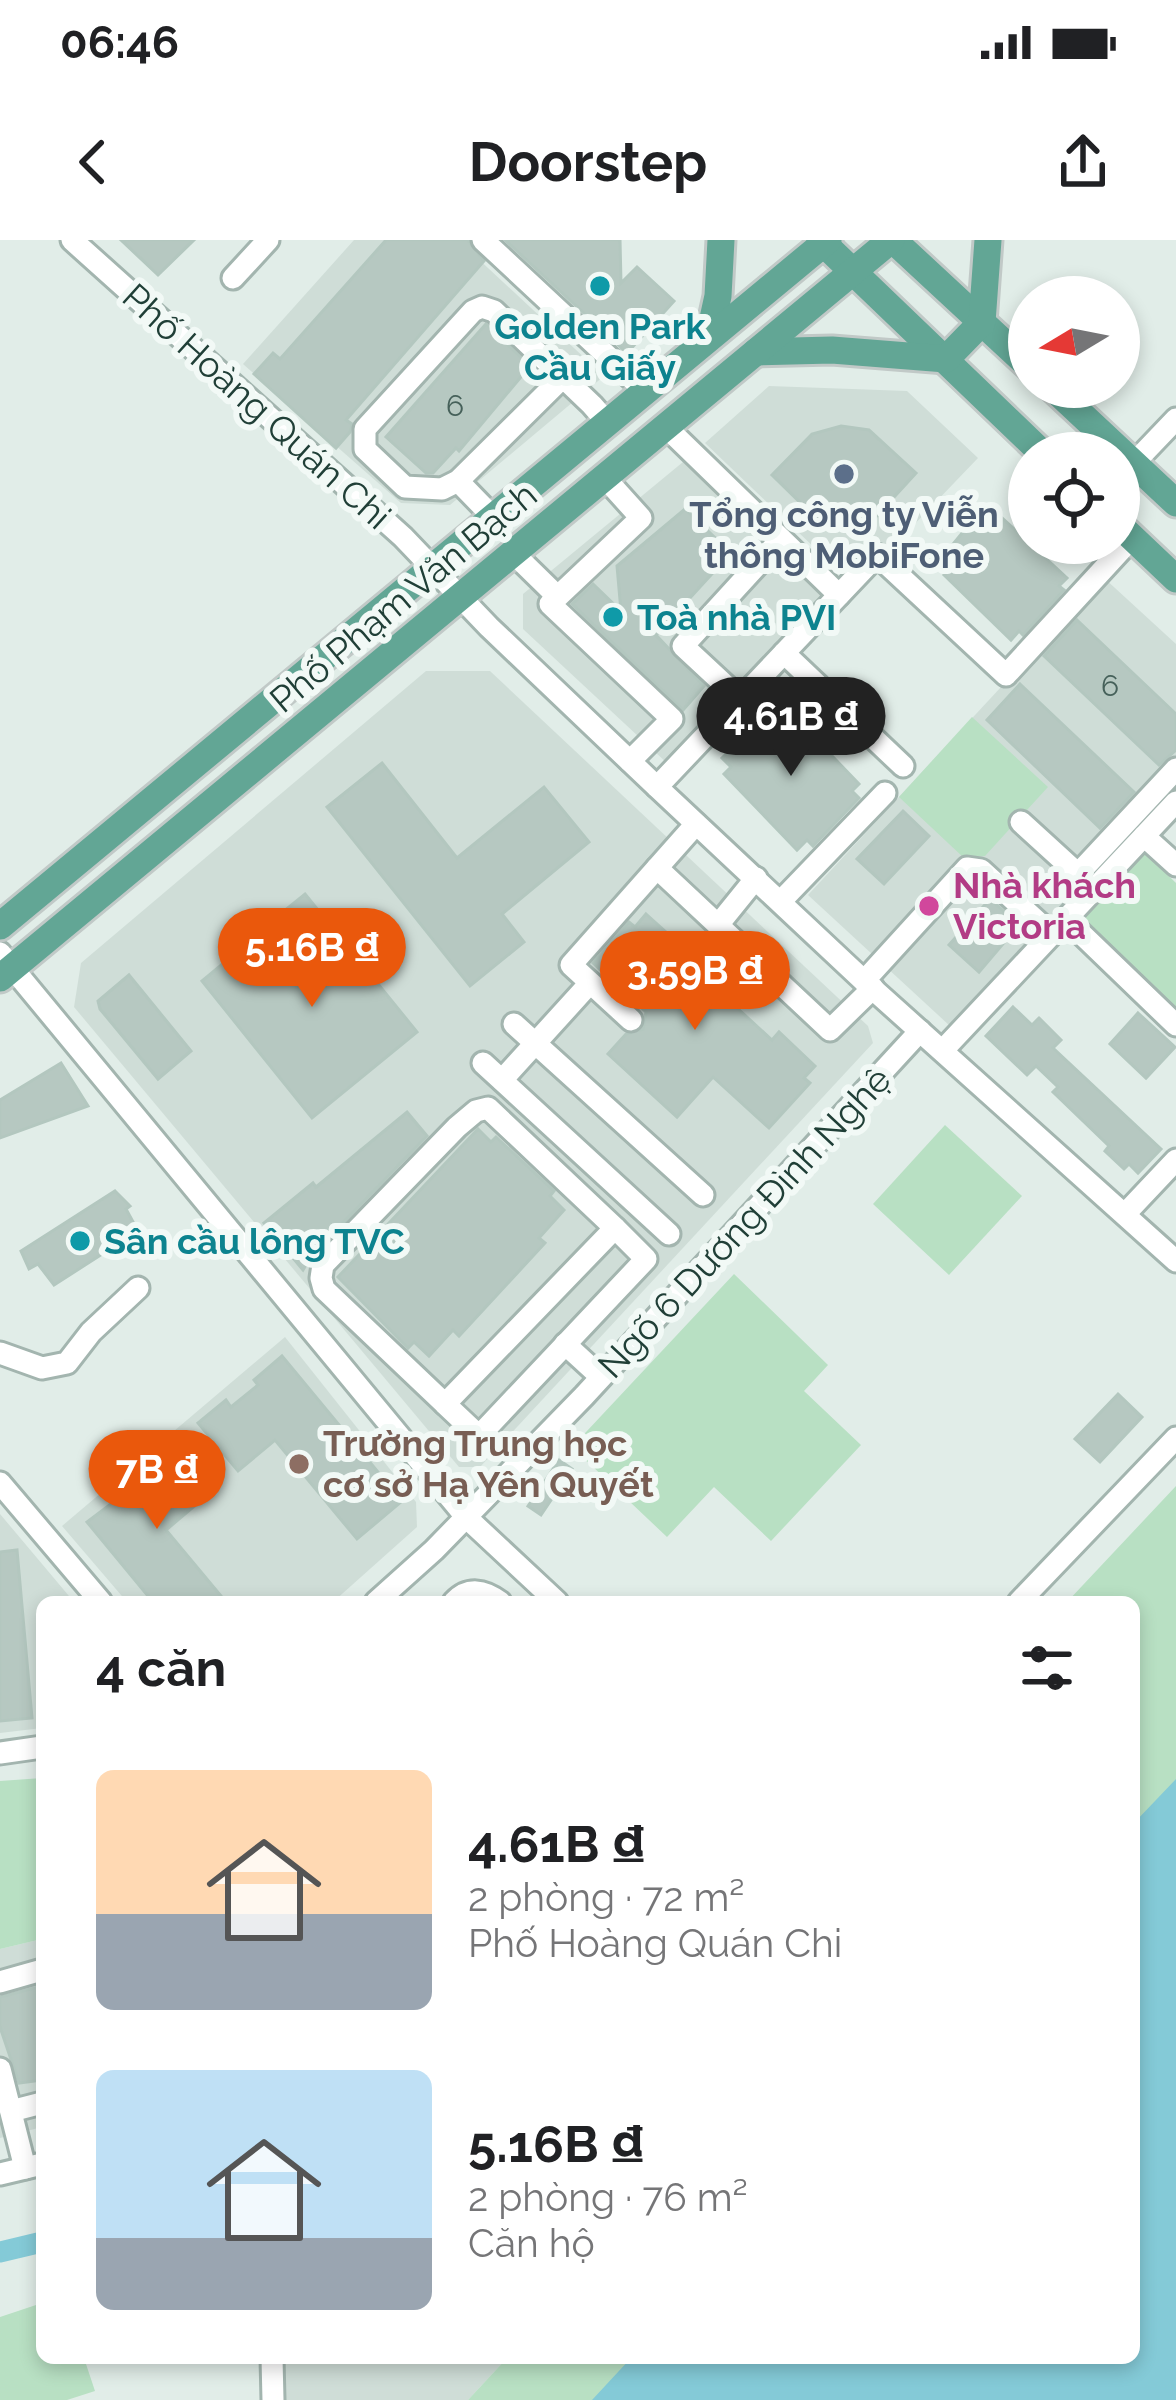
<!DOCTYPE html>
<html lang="vi">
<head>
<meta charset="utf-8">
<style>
	:root { --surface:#fff; --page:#f2f2f2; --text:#202124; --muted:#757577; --accent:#ea580c }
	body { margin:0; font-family:Raleway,sans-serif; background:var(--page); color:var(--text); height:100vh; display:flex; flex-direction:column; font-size:45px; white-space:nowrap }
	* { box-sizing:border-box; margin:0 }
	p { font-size:39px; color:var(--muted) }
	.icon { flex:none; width:66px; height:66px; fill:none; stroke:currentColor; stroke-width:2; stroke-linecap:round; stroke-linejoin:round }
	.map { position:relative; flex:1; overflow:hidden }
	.details { position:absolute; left:36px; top:1356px; width:1104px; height:768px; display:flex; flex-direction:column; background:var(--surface); border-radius:18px; box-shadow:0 6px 18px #0003 }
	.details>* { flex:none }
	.needle { width:78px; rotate:260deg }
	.fabs { position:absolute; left:1008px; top:36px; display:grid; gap:24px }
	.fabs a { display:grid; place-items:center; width:132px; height:132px; border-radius:50%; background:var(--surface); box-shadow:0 6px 18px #0003; font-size:60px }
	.price { position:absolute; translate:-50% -102px; padding:0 27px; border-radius:42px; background:var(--accent); color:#fff; font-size:39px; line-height:78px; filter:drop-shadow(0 3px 6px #0008) }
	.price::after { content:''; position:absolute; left:50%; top:72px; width:36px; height:27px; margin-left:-18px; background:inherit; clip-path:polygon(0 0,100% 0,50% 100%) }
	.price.selected { background:#222; color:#fff }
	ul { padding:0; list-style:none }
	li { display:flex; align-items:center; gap:36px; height:300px; padding:0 60px }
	li span { display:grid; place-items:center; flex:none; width:336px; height:240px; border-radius:18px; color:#555 }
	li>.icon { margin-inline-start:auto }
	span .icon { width:144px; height:144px; fill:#fffc; stroke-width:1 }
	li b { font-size:51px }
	h2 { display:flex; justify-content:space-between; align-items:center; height:144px; padding:0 60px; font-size:51px }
	.status { display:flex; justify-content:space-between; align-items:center; height:84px; padding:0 60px; background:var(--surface); direction:ltr }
	.status svg { height:33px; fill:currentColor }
	header { display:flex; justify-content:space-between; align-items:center; height:156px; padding:0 60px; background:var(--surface); font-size:54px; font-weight:700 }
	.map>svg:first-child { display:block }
</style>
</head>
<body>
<div class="status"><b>06:46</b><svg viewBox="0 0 49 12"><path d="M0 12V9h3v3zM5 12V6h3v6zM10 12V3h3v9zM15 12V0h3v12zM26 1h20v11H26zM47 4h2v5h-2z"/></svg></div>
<header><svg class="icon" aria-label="back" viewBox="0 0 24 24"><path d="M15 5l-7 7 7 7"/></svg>Doorstep<svg class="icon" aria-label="share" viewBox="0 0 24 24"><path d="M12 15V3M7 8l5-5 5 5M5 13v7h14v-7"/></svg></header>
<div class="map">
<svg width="1176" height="2160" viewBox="0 0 1176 2160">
	<rect width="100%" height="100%" fill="#e1ede8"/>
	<g fill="#cfddd7">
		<polygon points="354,0 458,0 604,136 450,265 401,263 243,124"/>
		<polygon points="769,146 907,151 978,218 885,315 872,303 842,334 705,203"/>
		<polygon points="683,222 827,358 668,524 523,389 523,354"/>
		<polygon points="1103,337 1176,404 1176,541 950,786 808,655"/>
		<polygon points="426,431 490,431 868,786 873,803 480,1227 459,1227 74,767 81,723"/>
		<polygon points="285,1097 416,1262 417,1287 333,1362 127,1362 62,1286"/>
		<polygon points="0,1274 74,1362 42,1362 42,1488 0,1493"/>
		<polygon points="42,1699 42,1887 0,1898 0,1709"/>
		<polygon points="265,2118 507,2118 468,2160 266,2160"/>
	</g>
	<g fill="#b8e0c3">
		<polygon points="972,477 1048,547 985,616 964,618 899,557"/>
		<polygon points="1144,612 1176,643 1176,773 1079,682"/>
		<polygon points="945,885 1022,956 949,1035 873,964"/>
		<polygon points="734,1034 828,1125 804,1151 861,1205 771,1301 714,1247 667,1297 572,1207"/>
		<polygon points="1176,1246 1176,2160 468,2160 507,2118 1134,2118 1134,1362 1067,1362"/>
		<polygon points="42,1538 42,1699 0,1709 0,1541"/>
		<polygon points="42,2063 42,2118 84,2118 95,2151 67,2160 0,2160 0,2077"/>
	</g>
	<polygon fill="#84cad7" points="1176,1539 1176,2160 592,2160 631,2118 1134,2118 1134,1583"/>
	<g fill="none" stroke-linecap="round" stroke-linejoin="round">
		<polyline stroke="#84cad7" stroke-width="21" points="0,2012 42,2002"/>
	</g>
	<g fill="#b6c8c1" stroke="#b3c7bf" stroke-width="3">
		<polygon points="121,0 194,0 158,35"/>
		<polygon points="386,0 468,0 484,21 346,180 352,184 350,192 336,208 254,134 273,113 280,119"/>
		<polygon points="505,0 620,0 621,43 637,27 674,61 627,113"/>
		<polygon points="486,84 530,126 459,211 456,208 433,233 426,233 386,197"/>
		<polygon points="841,186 869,190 916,233 873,280 821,283 772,235 812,194"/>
		<polygon points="685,269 731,313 656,395 704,446 683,470 572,364 593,344 621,371 617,326"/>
		<polygon points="1000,276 1067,338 1059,346 1064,350 1023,395 1019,391 1011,400 944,335 949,329 940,320 968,286 972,291 985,277 993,284"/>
		<polygon points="1077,380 1176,474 1176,510 1159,525 1044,416"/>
		<polygon points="1020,444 1134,552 1100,588 987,480"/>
		<polygon points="786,468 859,544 852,551 859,558 813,606 807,600 797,610 724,534 731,527 722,518 768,473 774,479"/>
		<polygon points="382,523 457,618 544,547 589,602 502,674 524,702 470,746 327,567"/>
		<polygon points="903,571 929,596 884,644 857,619"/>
		<polygon points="305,654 417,792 312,878 202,741 231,717 245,736 289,700 273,680"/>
		<polygon points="990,659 1019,685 979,732 949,705"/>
		<polygon points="646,674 678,703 667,716 695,742 701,735 772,800 779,792 815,826 804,838 810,843 769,888 713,837 677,877 608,814 626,794 643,789 646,772 593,723 629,682 635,687"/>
		<polygon points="129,735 191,811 158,839 100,769 98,761"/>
		<polygon points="1013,767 1032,785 1039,778 1061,800 1053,808 1161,909 1138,933 1129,924 1124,929 1105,911 1109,906 1053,852 1058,847 1036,826 1027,835 986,796"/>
		<polygon points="1138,773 1175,807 1146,838 1110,804"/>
		<polygon points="61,823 88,866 0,898 0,860"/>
		<polygon points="407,872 427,896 312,1015 303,1030 264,983 313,943 316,947"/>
		<polygon points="478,889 491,902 496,897 554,951 550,956 564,970 539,998 545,1003 459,1096 453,1090 429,1116 414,1102 408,1108 338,1037"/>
		<polygon points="115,951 130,966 126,969 138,991 54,1045 38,1024 29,1029 21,1011"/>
		<polygon points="282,1116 402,1261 357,1299 275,1200 238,1231 198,1183 226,1160 231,1167 258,1145 254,1140"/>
		<polygon points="1118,1154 1142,1177 1100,1222 1075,1199"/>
		<polygon points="173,1206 211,1252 166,1290 226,1362 153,1362 87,1282 144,1239 140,1234"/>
		<polygon points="559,1220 572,1229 541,1275 528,1266"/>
		<polygon points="17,1310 32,1478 0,1481 0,1312"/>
		<polygon points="42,1746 42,1840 19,1843 0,1787 0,1757"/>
	</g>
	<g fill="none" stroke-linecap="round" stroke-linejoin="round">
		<defs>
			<g id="minor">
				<polyline points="72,0 403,297 489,387 657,547 864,741 1176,1021"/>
				<polyline points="483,0 644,150"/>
				<polyline points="233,38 268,0"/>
				<polyline points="563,137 458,241 442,249 405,247 365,209 365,189 473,71 482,67 494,71 592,165 606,181"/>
				<polyline points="667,188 839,355"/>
				<polyline points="1134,223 1176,179"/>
				<polyline points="605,238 641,278 550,364 672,479 630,521"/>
				<polyline points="458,241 491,275"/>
				<polyline points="513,313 557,356"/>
				<polyline points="784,413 903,526"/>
				<polyline points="740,459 683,406 781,299"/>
				<polyline points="657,547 877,315 1006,435 1132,298"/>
				<polyline points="1021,582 1078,634 1176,529"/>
				<polyline points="1144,596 1176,625"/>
				<polyline points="657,628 830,790 873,748"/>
				<polyline points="781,661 885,553"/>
				<polyline points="1066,679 1176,785"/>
				<polyline points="718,685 756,638"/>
				<polyline points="0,713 467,1278 557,1362"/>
				<polyline points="864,741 967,628 981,630 1051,694"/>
				<polyline points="631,780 571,725 696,584"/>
				<polyline points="514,784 703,955"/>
				<polyline points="943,810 1176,562"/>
				<polyline points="483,823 669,994"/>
				<polyline points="502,840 590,743"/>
				<polygon points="488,868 615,988 445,1164 324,1049 321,1038 323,1025 457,887 476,871"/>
				<polyline points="1125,974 1176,920"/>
				<polyline points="565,1104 601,1137"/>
				<polyline points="0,1113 42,1128 67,1123 91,1092 138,1048"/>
				<polyline points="445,1164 479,1196 646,1019 615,988"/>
				<polyline points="0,1243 101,1362"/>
				<polyline points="376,1362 434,1310 584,1156 920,791"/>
				<path d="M454 1362C468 1347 484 1350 500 1362"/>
				<polyline points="1019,1362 1176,1198"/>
				<polyline points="0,1513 42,1507"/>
				<polyline points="0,1742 42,1730"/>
				<polyline points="0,1829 25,1928"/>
				<polyline points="11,1871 42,1863"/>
				<polyline points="0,1934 42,1924"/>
				<polyline points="272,2118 273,2160"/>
			</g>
			<g id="major">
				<polyline points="820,0 1042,213"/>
				<polyline points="893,0 1029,126"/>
				<polyline points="709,97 718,56 721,0"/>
				<polyline points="756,112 832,110 946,119 982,82 988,0"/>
				<polyline points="1052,147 1176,263"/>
				<polyline points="1119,285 1176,339"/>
				<polyline points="0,686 828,0"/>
				<polyline points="0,738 891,0"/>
			</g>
		</defs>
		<use href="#minor" stroke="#a3b5af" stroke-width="27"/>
		<use href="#major" stroke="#c1c9c7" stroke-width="33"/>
		<use href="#minor" stroke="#fff" stroke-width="21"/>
		<use href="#major" stroke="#62a695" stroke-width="27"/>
	</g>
	<g fill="#0f9aa8" stroke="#f2f9f6" stroke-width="4.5">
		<circle cx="600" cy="46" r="12"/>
		<circle cx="613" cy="377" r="12"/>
		<circle cx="80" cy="1001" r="12"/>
	</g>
	<circle fill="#5c6f8a" stroke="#f2f9f6" stroke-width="4.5" cx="844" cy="234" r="12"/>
	<circle fill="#d1479c" stroke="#f2f9f6" stroke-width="4.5" cx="929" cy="666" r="12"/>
	<circle fill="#8d6e63" stroke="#f2f9f6" stroke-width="4.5" cx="299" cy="1224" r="12"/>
	<g text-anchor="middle" stroke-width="12" stroke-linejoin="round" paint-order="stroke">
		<g font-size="30" fill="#46615a">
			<text x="455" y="176">6</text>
			<text x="1110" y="456">6</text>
		</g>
		<g font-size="36" font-weight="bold" fill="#0d838f" stroke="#f2f9f6" text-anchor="start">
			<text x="600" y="99" text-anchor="middle">Golden Park<tspan x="600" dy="41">Cầu Giấy</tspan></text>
			<text x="637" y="390">Toà nhà PVI</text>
			<text x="104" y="1014">Sân cầu lông TVC</text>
		</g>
		<g font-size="36" fill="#203f37" stroke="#f2f9f6">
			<text transform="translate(257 166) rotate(42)" y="13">Phố Hoàng Quán Chi</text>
			<text transform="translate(403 357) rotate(-40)" y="13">Phố Phạm Văn Bạch</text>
			<text transform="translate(744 982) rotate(-47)" y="13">Ngõ 6 Dương Đình Nghệ</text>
		</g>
		<g font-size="36" font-weight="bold" fill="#4e5e75" stroke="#f2f9f6">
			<text x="844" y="287">Tổng công ty Viễn<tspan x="844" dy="41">thông MobiFone</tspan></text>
		</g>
		<g font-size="36" font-weight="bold" fill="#b23c85" stroke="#f2f9f6" text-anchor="start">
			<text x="953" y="658">Nhà khách<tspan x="953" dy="41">Victoria</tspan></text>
		</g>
		<g font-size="36" font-weight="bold" fill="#785e54" stroke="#f2f9f6" text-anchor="start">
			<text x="323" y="1216">Trường Trung học<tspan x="323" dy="41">cơ sở Hạ Yên Quyết</tspan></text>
		</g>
	</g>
</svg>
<div class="fabs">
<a><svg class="needle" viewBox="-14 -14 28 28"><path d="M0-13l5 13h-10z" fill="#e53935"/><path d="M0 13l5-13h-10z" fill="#757577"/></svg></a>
<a><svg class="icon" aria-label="locate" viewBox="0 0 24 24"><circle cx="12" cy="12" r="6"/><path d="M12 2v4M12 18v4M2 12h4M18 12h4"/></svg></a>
</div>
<b class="price selected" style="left:791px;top:539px">4.61B ₫</b>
<b class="price" style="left:312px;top:770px">5.16B ₫</b>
<b class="price" style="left:695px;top:793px">3.59B ₫</b>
<b class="price" style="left:157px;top:1292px">7B ₫</b>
<section class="details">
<h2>4 căn<svg class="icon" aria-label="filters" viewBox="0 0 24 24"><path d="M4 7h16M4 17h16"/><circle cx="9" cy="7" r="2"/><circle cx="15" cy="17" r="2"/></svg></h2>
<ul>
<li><span style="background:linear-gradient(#ffd9b3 60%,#9aa5b1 0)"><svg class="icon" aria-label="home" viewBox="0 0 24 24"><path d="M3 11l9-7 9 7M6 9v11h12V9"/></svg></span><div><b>4.61B ₫</b><p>2 phòng · 72 m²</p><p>Phố Hoàng Quán Chi</p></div></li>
<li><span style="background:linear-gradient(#bfe0f5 70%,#9aa5b1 0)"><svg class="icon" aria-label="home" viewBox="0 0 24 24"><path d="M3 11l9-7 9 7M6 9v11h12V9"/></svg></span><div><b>5.16B ₫</b><p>2 phòng · 76 m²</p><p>Căn hộ</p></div></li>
</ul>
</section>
</div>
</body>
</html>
